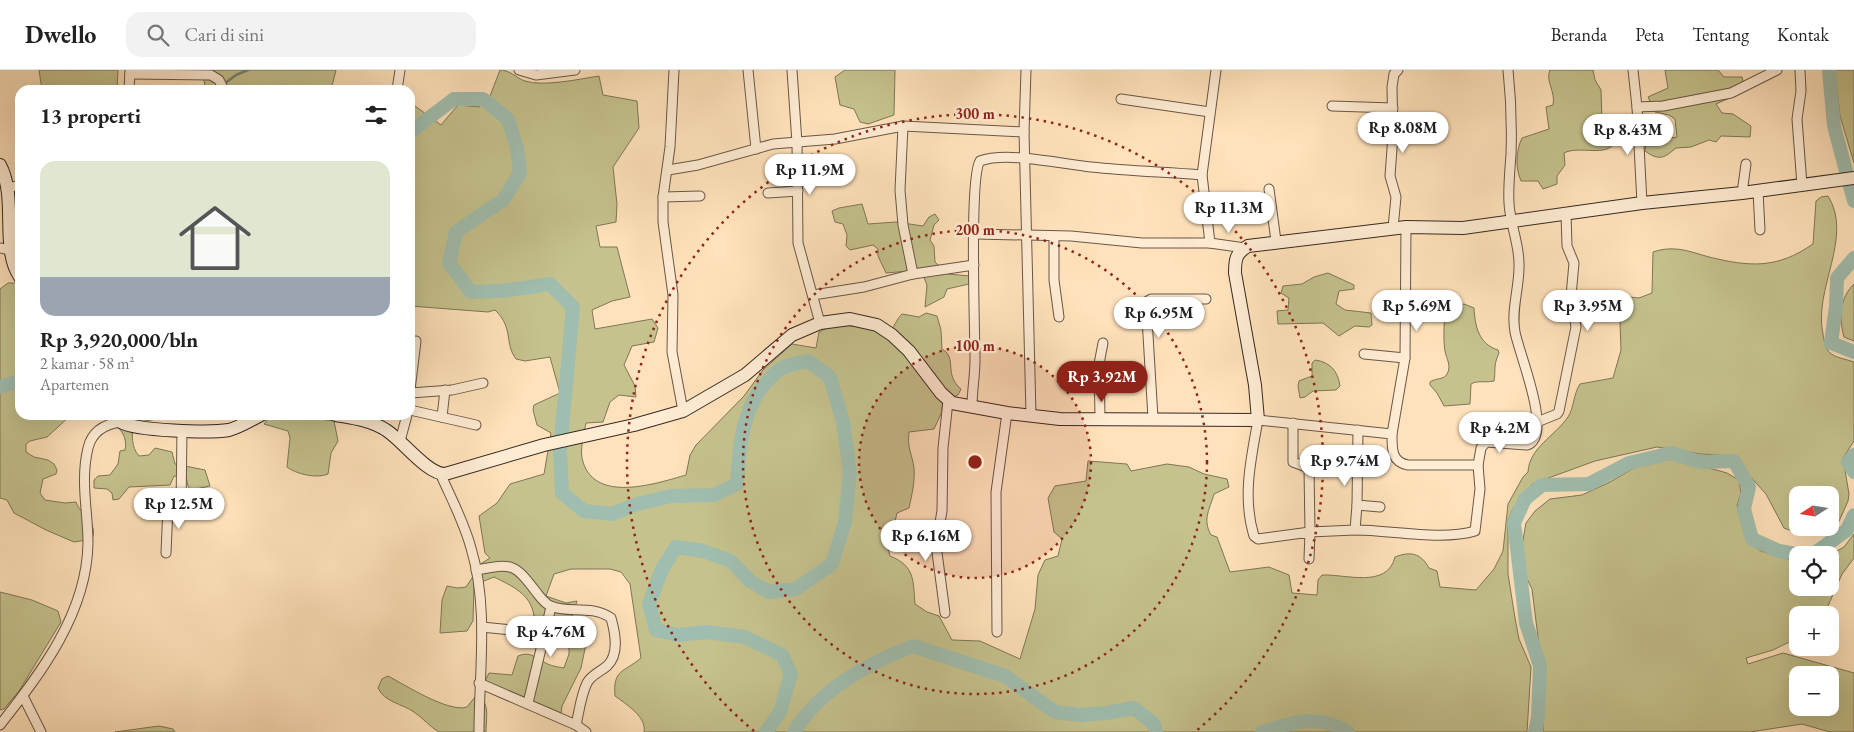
<!DOCTYPE html>
<html lang="id">
<head>
<meta charset="utf-8">
<style>
	:root { --surface:#fff; --page:#f2f2f2; --text:#222; --muted:#767676; --line:#e0e0e0; --accent:#8f2418 }
	body { margin:0; font-family:"EB Garamond",serif; background:var(--page); color:var(--text); height:100vh; display:flex; flex-direction:column; font-size:19px; white-space:nowrap }
	* { box-sizing:border-box; margin:0 }
	p { font-size:16px; color:var(--muted) }
	.icon { flex:none; width:28px; height:28px; fill:none; stroke:currentColor; stroke-width:2; stroke-linecap:round; stroke-linejoin:round }
	.map { position:relative; flex:1; overflow:hidden }
	.side { position:absolute; left:15px; top:15px; width:400px; height:335px; display:flex; flex-direction:column; background:var(--surface); border-radius:15px; box-shadow:0 5px 20px #0002 }
	.side>* { flex:none }
	.needle { width:32px; rotate:258deg }
	.fabs { position:absolute; left:1789px; top:416px; display:grid; gap:10px }
	.fabs a { display:grid; place-items:center; width:50px; height:50px; border-radius:10px; background:var(--surface); box-shadow:0 5px 20px #0002; font-size:25px }
	.price { position:absolute; translate:-50% -42px; padding:0 11px; border-radius:18px; background:#fff; color:#222; font-size:16px; line-height:32px; filter:drop-shadow(0 1px 2px #0008) }
	.price::after { content:''; position:absolute; left:50%; top:30px; width:15px; height:11px; margin-left:-8px; background:inherit; clip-path:polygon(0 0,100% 0,50% 100%) }
	.price.active { background:var(--accent); color:#fff }
	ul { padding:0; list-style:none }
	li { display:grid; align-content:center; gap:10px; height:265px; padding:0 25px }
	li+li { border-top:1px solid var(--line) }
	li span { display:grid; place-items:center; height:155px; border-radius:15px; color:#555 }
	li>.icon { margin-inline-start:auto }
	span .icon { width:90px; height:90px; fill:#fffc; stroke-width:1 }
	li b { font-size:21px }
	h2 { display:flex; justify-content:space-between; align-items:center; height:60px; padding:0 25px; font-size:21px }
	header { display:flex; align-items:center; gap:30px; box-sizing:border-box; height:70px; padding:0 25px; background:var(--surface); border-bottom:1px solid var(--line) }
	header strong { font-size:24px }
	nav { display:flex; gap:28px; margin-inline-start:auto; font-size:18px }
	.search { width:350px; height:45px; background:var(--page); display:flex; align-items:center; gap:12px; box-sizing:border-box; padding:0 18px; border-radius:15px; color:var(--muted); font-size:19px }
	.map>svg:first-child { display:block }
</style>
</head>
<body>
<header>
<strong>Dwello</strong>
<div class="search"><svg class="icon" aria-label="search" viewBox="0 0 24 24"><circle cx="10" cy="10" r="6"/><path d="M15 15l6 6"/></svg>Cari di sini</div>
<nav><a>Beranda</a><a>Peta</a><a>Tentang</a><a>Kontak</a></nav>
</header>
<div class="map">
<svg width="1854" height="662" viewBox="0 0 1854 662">
	<rect width="100%" height="100%" fill="#ffe2bb"/>
	<filter id="stains"><feTurbulence type="fractalNoise" baseFrequency=".004" numOctaves="4"/><feColorMatrix values="0 0 0 0 .2 0 0 0 0 .09 0 0 0 0 .02 0 0 0 .5 -.17"/></filter>
	<radialGradient id="worn" r=".72"><stop offset=".6" stop-color="#630" stop-opacity="0"/><stop offset="1" stop-color="#630" stop-opacity=".3"/></radialGradient>
	<g fill="#c5c28d" stroke="#7e7658" fill-rule="evenodd">
		<polygon points="39,0 118,0 117,20 42,20"/>
		<polygon points="202,0 336,0 331,20 191,20 205,16"/>
		<path d="M500 0C510 0 516 8 525 11 543 17 580 9 599 6L603 25 637 31 639 58 613 97 617 134 616 152 596 156 600 177H617L630 227 612 231 592 240 595 259 652 249 658 258 654 272 632 276 624 295 635 316 636 327 619 325 610 332 603 352 586 353C584 364 579 381 583 392 596 434 658 413 686 405L690 385 696 375 744 326 763 300 792 274 816 278 819 262C839 251 867 256 887 266 893 259 898 247 902 244L919 247 926 243 937 246 941 260 942 279C958 288 943 304 961 319L958 325 943 331 941 344 934 359 909 362C907 379 912 383 914 398 915 412 912 424 909 438L897 443 892 464 885 468 890 486C915 496 913 510 915 534L927 542 939 546 952 570 980 571 1020 589 1035 539 1038 505 1045 490 1058 486 1062 469 1054 462 1048 428 1055 416 1086 411 1088 391 1127 394 1131 401 1167 394 1189 397 1204 404 1227 409 1229 417 1214 424C1210 439 1202 449 1211 465L1217 467 1230 502 1269 497 1289 505 1292 523 1317 525 1318 510 1322 505C1346 504 1387 519 1395 487 1410 481 1421 483 1429 498L1437 501 1440 517 1476 520 1494 499 1503 481 1508 434 1523 407 1528 402C1529 378 1555 366 1568 347 1574 338 1573 325 1580 314L1613 308 1621 280 1619 226 1639 228 1652 223 1653 182C1674 175 1688 181 1709 187 1750 197 1777 199 1813 174L1816 131 1821 127 1828 126C1854 167 1813 219 1823 264 1824 270 1825 277 1829 282 1835 288 1846 289 1854 292V371L1843 388 1849 424 1848 431 1836 458 1823 464 1792 461 1784 458 1766 424 1747 403 1741 390 1733 386 1701 384 1657 377 1595 391 1532 414 1513 439 1508 450V504L1515 548 1519 569 1531 597 1527 662H644C647 647 626 634 615 626 613 599 623 603 641 588L630 514 621 502 610 499H571L554 504 546 526 566 533 577 531 570 553 576 563 587 569 581 598 562 636 561 643 485 611 489 603 512 605 518 586C530 581 534 587 544 592 550 596 558 597 564 598L569 584V566L547 555 544 549 534 546C531 524 512 516 494 507L474 515 473 551 467 561 440 563 442 530 447 516 457 518 466 517 482 493 490 488 485 483 479 446 497 433 510 414 544 404 551 363 537 355 533 340 534 335 560 323 550 287 525 291 516 289C504 273 514 258 495 240L488 242 410 236V39L415 36 441 55 458 35 479 37 490 26ZM1798 425H1830V458H1798Z"/>
		<polygon points="845,0 895,0 894,45 868,54 860,52 854,39 840,35 835,7"/>
		<path d="M1550 0H1593L1595 10 1601 20 1602 50 1605 60 1615 72C1607 88 1579 75 1564 83L1565 95 1557 106V114L1543 119 1538 111H1521C1515 97 1516 81 1522 68L1549 59 1546 37 1553 35C1556 22 1545 11 1550 0Z"/>
		<path d="M1665 0H1718L1724 7H1742L1745 19 1743 22 1716 34 1722 43 1733 44 1751 56 1750 67 1721 66 1716 72 1709 70 1691 77 1676 78C1665 87 1660 92 1645 81L1646 72 1677 67 1675 49 1669 45 1655 42 1648 27 1668 18Z"/>
		<polygon points="1835,0 1854,0 1854,93 1840,46"/>
		<polygon points="862,134 868,154 896,152 923,156 929,147 935,144 939,150 934,155 930,170 934,176 935,192 948,204 970,206 969,214 947,219 944,227 925,237 927,215 921,200 886,203 878,186 878,179 873,175 850,180 846,176 847,165 843,154 835,152 832,141 839,138"/>
		<polygon points="1328,203 1354,215 1354,219 1339,221 1336,234 1345,240 1371,243 1372,255 1369,257 1355,256 1339,266 1323,253 1278,254 1277,241 1288,240 1289,228 1281,223 1283,216 1302,214 1314,207"/>
		<path d="M8 213H16L20 239V345H71L47 367 30 371 26 374V382L34 387 48 390 54 394 57 400 56 404 43 409 40 423 45 430 65 433 76 432C80 444 99 454 92 469L74 472 46 460 14 443 7 430 0 428V219Z"/>
		<path d="M1854 214V271L1844 267C1839 248 1839 229 1854 214Z"/>
		<path d="M1464 234 1474 238C1475 257 1479 274 1498 280L1499 283C1493 296 1496 299 1494 311 1487 313 1477 310 1471 314L1470 334 1444 336 1437 323 1430 315V312C1435 308 1444 310 1447 304 1452 296 1446 288 1445 281 1443 272 1444 246 1446 237Z"/>
		<path d="M1315 290C1330 292 1338 301 1340 316L1336 320 1313 321 1305 327 1300 328 1298 316 1299 311 1312 306V293Z"/>
		<path d="M98 345H169L170 347 133 353C132 365 131 377 139 386L149 385 155 378 172 382 175 394 205 400 210 416 191 420 188 416 186 407 174 406 170 415 129 417 119 429 113 430 112 423 107 419 94 418V410L98 406 110 405 118 394 120 381 125 380C129 362 113 351 98 345Z"/>
		<path d="M305 347 334 351 338 371 331 383 328 404C317 409 296 404 287 397L290 368 288 361 264 354 268 349Z"/>
		<path d="M1677 389 1727 403 1739 410 1741 423 1737 436 1747 472 1761 481 1797 492 1798 518H1830V485L1844 477 1854 464V488L1842 504 1824 545H1798L1797 568 1773 580 1746 588 1748 594 1783 583 1854 603V662H1830L1802 654 1750 662H1543L1542 599 1532 519 1525 505 1522 475 1526 453 1535 441 1550 429 1582 425 1610 412 1634 398 1655 391ZM1798 605H1830V638H1798Z"/>
		<polygon points="0,522 32,530 58,541 61,552 19,621 4,639 0,640"/>
		<path d="M388 606C405 615 449 643 467 637L475 627C491 628 486 649 486 662H439C430 657 423 648 414 642 403 634 384 632 378 618L382 609Z"/>
		<polygon points="159,656 173,659 175,662 115,662"/>
	</g>
	<g fill="none" stroke-linecap="round" stroke-linejoin="round">
		<polyline stroke="#768277" stroke-width="2.5" points="216,20 236,5 248,0"/>
		<g stroke="#a0beaf" stroke-width="14">
			<polyline points="1829,0 1834,56 1854,131"/>
			<path d="M410 62 454 29H483L508 49 517 78 520 103 503 130 456 162 449 193 471 222 502 221 550 214 573 237 560 381 562 423 584 441 612 444 637 434 671 426 714 425 737 414C740 371 742 329 779 300 786 294 800 293 808 291L830 307 843 352 850 403 845 452 832 494 796 519 769 522 750 511 731 491 703 481 676 477 662 499 649 534 656 560 678 565 706 562 745 567 782 585 791 604 780 642 766 662"/>
			<polyline points="1854,188 1837,208 1836,236 1831,273 1854,282"/>
			<polyline points="0,317 20,311"/>
			<polyline points="1854,385 1848,392 1854,402"/>
			<polyline points="1812,485 1847,460 1854,445"/>
			<path d="M794 662C820 619 867 594 913 576L1005 606 1055 642 1081 645 1106 643 1134 638 1154 654 1156 662"/>
			<path d="M1262 662C1295 652 1316 643 1348 662"/>
			<polyline points="1535,662 1538,647 1540,596 1526,553 1514,453 1525,429 1542,415 1589,414 1629,393 1671,383 1701,392 1734,391 1749,417 1744,439 1752,469 1779,481 1802,485"/>
		</g>
		<defs>
			<g id="minor">
				<polyline points="519,0 536,5 575,0"/>
				<polyline points="674,0 670,77 663,127 663,152 673,225 672,282 683,341"/>
				<polyline points="748,0 756,79"/>
				<polyline points="792,0 797,73 798,173 820,253"/>
				<polyline points="1633,0 1637,37 1663,36 1731,23 1777,0"/>
				<polyline points="1800,0 1801,21 1797,49 1802,115"/>
				<polyline points="130,4 211,5 219,10 224,20"/>
				<polyline points="129,20 130,0"/>
				<polyline points="397,20 400,0"/>
				<polyline points="1121,29 1210,42"/>
				<polyline points="1332,36 1393,38"/>
				<polyline points="1637,37 1642,133"/>
				<polyline points="1024,62 1026,0"/>
				<polyline points="668,100 698,95 773,74 835,69 903,56 1024,62 1031,345"/>
				<polyline points="8,117 20,116"/>
				<polyline points="1269,119 1276,171"/>
				<polyline points="1758,121 1760,160"/>
				<polyline points="768,123 798,121"/>
				<polyline points="1742,123 1746,94"/>
				<polyline points="663,127 700,126"/>
				<polyline points="1393,158 1396,127 1390,106 1393,65 1392,17 1394,4 1398,0"/>
				<polyline points="975,164 1071,166 1142,173 1210,173 1202,105 1216,0"/>
				<polyline points="1054,166 1054,210 1059,247"/>
				<polyline points="1210,173 1245,178"/>
				<polyline points="0,178 10,180"/>
				<polyline points="913,204 974,195"/>
				<polyline points="813,225 864,217 913,204 903,155 900,120 903,56"/>
				<polyline points="1364,284 1405,288"/>
				<polyline points="410,320 416,271"/>
				<polyline points="410,323 452,320 483,313"/>
				<path d="M972 336C972 321 975 306 975 290 975 261 969 107 980 91 1007 81 1061 94 1091 97 1128 101 1165 102 1202 105"/>
				<polyline points="410,340 476,355"/>
				<polyline points="442,347 445,320"/>
				<polyline points="1100,347 1099,294 1103,273"/>
				<polyline points="1153,348 1146,232 1151,229 1206,229"/>
				<polyline points="1537,352 1557,344 1559,341 1576,257 1571,226 1574,193 1567,176 1566,144"/>
				<polyline points="1293,353 1293,392 1309,398 1310,462 1355,460 1357,435"/>
				<polyline points="1358,360 1357,435 1380,437"/>
				<polyline points="1392,364 1405,288 1406,157"/>
				<polyline points="400,371 407,345"/>
				<path d="M440 403C451 428 464 452 471 478 489 538 479 601 479 662"/>
				<polyline points="150,436 181,437 182,360"/>
				<path d="M1355 460C1391 460 1442 471 1475 461L1480 419 1478 395"/>
				<polyline points="166,483 168,437"/>
				<path d="M1309 489 1310 462 1258 469 1254 466C1242 427 1251 389 1258 350L1392 364C1392 378 1391 392 1408 395H1478L1481 378 1486 372 1527 375C1554 366 1519 284 1515 262 1511 240 1519 219 1519 197 1520 175 1510 155 1509 133 1508 117 1510 100 1511 84 1512 56 1511 28 1508 0"/>
				<path d="M476 500C513 493 514 493 537 523 540 527 545 534 551 536 567 544 591 534 611 548 615 562 620 584 607 596 600 602 591 605 587 613 581 625 579 642 576 655"/>
				<polyline points="945,543 936,475 942,441 943,378 948,331"/>
				<polyline points="482,557 511,560"/>
				<polyline points="997,562 996,422 1007,343"/>
				<polyline points="479,613 576,655 586,662"/>
				<polyline points="23,626 41,662"/>
				<polyline points="528,633 551,537"/>
				<path d="M0 655C41 603 87 543 88 473 88 441 80 411 88 378 92 361 105 354 121 352"/>
			</g>
			<g id="secondary">
				<path d="M0 95C18 129 0 178 20 207"/>
				<path d="M117 345 121 352C136 361 210 363 229 360 240 357 251 350 261 345"/>
				<path d="M336 345C353 348 371 350 386 360 402 370 427 404 445 404L544 375 634 355 683 341 745 305 792 265 820 253 850 249 877 255 892 265 909 281 941 323 952 333 1007 343 1060 349 1258 350 1255 315 1235 203C1235 189 1236 183 1248 176L1406 157 1463 158 1642 133 1742 123 1854 108"/>
			</g>
		</defs>
		<use href="#minor" stroke="#685748" stroke-width="11"/>
		<use href="#secondary" stroke="#362922" stroke-width="14"/>
		<use href="#minor" stroke="#ffecd3" stroke-width="9"/>
		<use href="#secondary" stroke="#ffecd3" stroke-width="12"/>
	</g>
	<circle cx="975" cy="392" r="116" fill="#8f2418" fill-opacity=".12"/>
	<g fill="none" stroke="#8f2418" stroke-width="2.5" stroke-dasharray="2.5 5">
		<circle cx="975" cy="392" r="116"/>
		<circle cx="975" cy="392" r="232"/>
		<path d="M754 661A348 348 0 1 1 1196 661"/>
	</g>
	<circle cx="975" cy="392" r="8" fill="#8f2418" stroke="#ffecd3" stroke-width="2.5"/>
	<g font-size="15" text-anchor="middle" font-weight="bold" fill="#8f2418" stroke="#ffecd3" stroke-width="4.5" stroke-linejoin="round" paint-order="stroke">
		<text x="975" y="49">300 m</text>
		<text x="975" y="165">200 m</text>
		<text x="975" y="281">100 m</text>
	</g>
	<rect width="100%" height="100%" filter="url(#stains)"/>
	<rect width="100%" height="100%" fill="url(#worn)"/>
</svg>
<div class="fabs">
<a><svg class="needle" viewBox="-14 -14 28 28"><path d="M0-13l5 13h-10z" fill="#e53935"/><path d="M0 13l5-13h-10z" fill="#767676"/></svg></a>
<a><svg class="icon" aria-label="locate" viewBox="0 0 24 24"><circle cx="12" cy="12" r="6"/><path d="M12 2v4M12 18v4M2 12h4M18 12h4"/></svg></a>
<a>+</a>
<a>−</a>
</div>
<b class="price" style="left:1403px;top:84px">Rp 8.08M</b>
<b class="price" style="left:1628px;top:86px">Rp 8.43M</b>
<b class="price" style="left:810px;top:126px">Rp 11.9M</b>
<b class="price" style="left:1229px;top:164px">Rp 11.3M</b>
<b class="price" style="left:1417px;top:262px">Rp 5.69M</b>
<b class="price" style="left:1588px;top:262px">Rp 3.95M</b>
<b class="price" style="left:1159px;top:269px">Rp 6.95M</b>
<b class="price active" style="left:1102px;top:333px">Rp 3.92M</b>
<b class="price" style="left:1500px;top:384px">Rp 4.2M</b>
<b class="price" style="left:1345px;top:417px">Rp 9.74M</b>
<b class="price" style="left:179px;top:460px">Rp 12.5M</b>
<b class="price" style="left:926px;top:492px">Rp 6.16M</b>
<b class="price" style="left:551px;top:588px">Rp 4.76M</b>
<section class="side">
<h2>13 properti<svg class="icon" aria-label="filters" viewBox="0 0 24 24"><path d="M4 7h16M4 17h16"/><circle cx="9" cy="7" r="2"/><circle cx="15" cy="17" r="2"/></svg></h2>
<ul>
<li><span style="background:linear-gradient(#dfe7d0 75%,#9aa5b1 0)"><svg class="icon" aria-label="home" viewBox="0 0 24 24"><path d="M3 11l9-7 9 7M6 9v11h12V9"/></svg></span><div><b>Rp 3,920,000/bln</b><p>2 kamar · 58 m²</p><p>Apartemen</p></div></li>
</ul>
</section>
</div>
</body>
</html>
